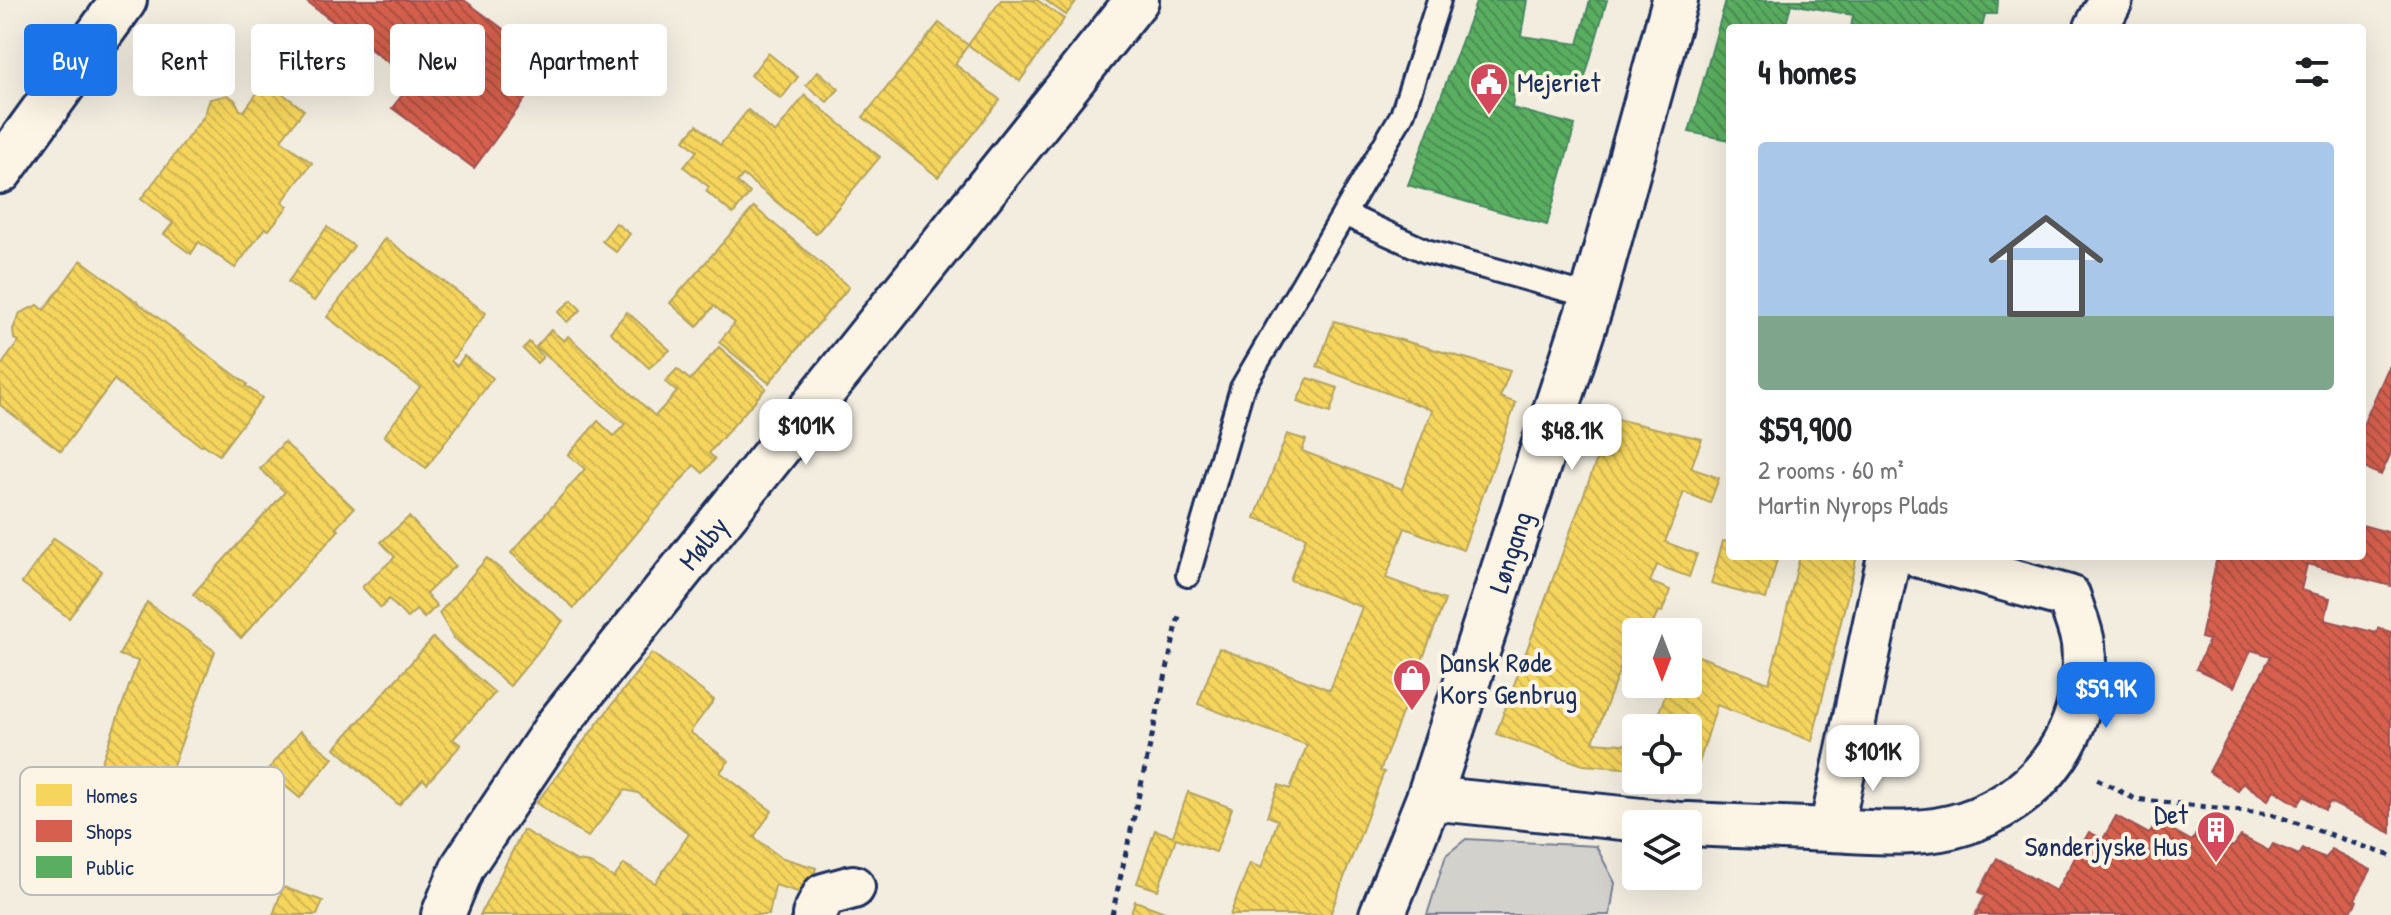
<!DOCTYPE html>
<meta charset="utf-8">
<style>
:root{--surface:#fff;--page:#f2f2f2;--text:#202124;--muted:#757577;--line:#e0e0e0;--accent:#1a73e8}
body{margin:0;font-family:"Patrick Hand",sans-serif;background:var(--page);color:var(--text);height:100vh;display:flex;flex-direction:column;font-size:30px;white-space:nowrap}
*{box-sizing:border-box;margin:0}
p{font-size:26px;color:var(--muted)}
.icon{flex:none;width:44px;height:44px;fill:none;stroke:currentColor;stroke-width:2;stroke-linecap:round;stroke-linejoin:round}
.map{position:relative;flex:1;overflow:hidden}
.sheet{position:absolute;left:1726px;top:24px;width:640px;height:536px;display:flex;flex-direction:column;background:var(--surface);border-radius:8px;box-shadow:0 8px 32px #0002}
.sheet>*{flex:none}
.hud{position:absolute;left:24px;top:24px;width:760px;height:72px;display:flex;gap:16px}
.needle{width:52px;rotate:180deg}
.tools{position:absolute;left:1622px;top:618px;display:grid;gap:16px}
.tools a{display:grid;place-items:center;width:80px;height:80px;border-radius:8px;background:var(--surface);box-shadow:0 8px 32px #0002;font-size:40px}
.price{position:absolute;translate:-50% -68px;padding:0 18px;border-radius:16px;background:#fff;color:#222;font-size:26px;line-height:52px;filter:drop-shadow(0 2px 4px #0008)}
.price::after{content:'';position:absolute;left:50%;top:48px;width:24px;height:18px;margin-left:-12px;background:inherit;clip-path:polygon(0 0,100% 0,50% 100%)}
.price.active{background:var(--accent);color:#fff}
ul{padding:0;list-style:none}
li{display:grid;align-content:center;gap:16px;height:424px;padding:0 32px}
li+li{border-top:2px solid var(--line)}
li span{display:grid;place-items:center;height:248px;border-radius:8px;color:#555}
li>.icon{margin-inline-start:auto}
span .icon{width:144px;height:144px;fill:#fffc;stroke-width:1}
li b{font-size:34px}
h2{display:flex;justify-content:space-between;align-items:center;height:96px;padding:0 32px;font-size:34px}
.chip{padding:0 28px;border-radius:8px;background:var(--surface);box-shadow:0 8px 32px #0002;font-size:28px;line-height:72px}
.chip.active{background:var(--accent);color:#fff}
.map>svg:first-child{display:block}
.green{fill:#d3d1cc;stroke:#778095;stroke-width:2}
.homes{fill:url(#homes-back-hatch);stroke:#b4a35d;stroke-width:2}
.shops{fill:url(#shops-back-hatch);stroke:#9e5152;stroke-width:2}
.public{fill:url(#public-back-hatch);stroke:#478860;stroke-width:2}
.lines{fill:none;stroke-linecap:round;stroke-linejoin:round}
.service-casing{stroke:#1b2f5e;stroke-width:28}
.minor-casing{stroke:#1b2f5e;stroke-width:48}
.tertiary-casing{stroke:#1b2f5e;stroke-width:50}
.path{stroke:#1b2f5e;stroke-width:5;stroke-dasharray:6 6;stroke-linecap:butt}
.service{stroke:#fcf5e5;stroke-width:22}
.minor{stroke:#fcf5e5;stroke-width:42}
.tertiary{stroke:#fcf5e5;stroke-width:44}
.labels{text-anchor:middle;stroke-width:8;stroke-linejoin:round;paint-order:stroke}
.poi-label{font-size:28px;fill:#1b2f5e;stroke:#fcf5e5;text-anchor:start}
.street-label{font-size:28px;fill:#1b2f5e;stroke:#fcf5e5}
.key{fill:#fcf5e5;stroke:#b8babc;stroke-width:2}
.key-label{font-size:22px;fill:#1b2f5e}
</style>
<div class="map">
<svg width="2391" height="915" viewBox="0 0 2391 915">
<defs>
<pattern id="homes-back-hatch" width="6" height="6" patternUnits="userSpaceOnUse" patternTransform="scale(2)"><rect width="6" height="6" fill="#f6d55c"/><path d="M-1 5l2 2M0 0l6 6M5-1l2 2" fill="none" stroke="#d2b752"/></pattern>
<pattern id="shops-back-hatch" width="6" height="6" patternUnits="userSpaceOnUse" patternTransform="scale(2)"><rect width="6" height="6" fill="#d6604d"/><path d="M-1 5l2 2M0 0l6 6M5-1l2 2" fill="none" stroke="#ad5043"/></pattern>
<pattern id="public-back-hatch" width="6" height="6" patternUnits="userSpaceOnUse" patternTransform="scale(2)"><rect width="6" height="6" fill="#5aae61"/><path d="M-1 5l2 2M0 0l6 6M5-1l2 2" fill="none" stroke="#4a8e53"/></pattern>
</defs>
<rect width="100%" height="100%" fill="#f3ede0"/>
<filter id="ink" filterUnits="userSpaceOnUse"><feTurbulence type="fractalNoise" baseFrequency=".0125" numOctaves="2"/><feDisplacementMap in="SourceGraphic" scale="16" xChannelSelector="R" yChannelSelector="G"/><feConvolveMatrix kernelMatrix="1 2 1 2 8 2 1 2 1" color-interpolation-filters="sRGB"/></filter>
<g filter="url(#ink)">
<polygon class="green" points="1466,839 1596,846 1615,883 1610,915 1427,915 1446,855"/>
<g class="homes">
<polygon points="1001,0 1037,0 1064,19 1020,81 968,45"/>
<polygon points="1045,0 1077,0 1066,15"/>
<polygon points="939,23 968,45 955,64 1000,100 938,177 863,117"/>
<polygon points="768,53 798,77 781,99 751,75"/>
<polygon points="818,71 839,89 827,102 806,85"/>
<polygon points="266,81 304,110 281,140 312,163 282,202 288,206 269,230 265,228 235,268 199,242 191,254 164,234 173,223 141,199 204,116 210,99 228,95 235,100 240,110 244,111"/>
<polygon points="805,95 880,157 816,234 743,175 737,182 750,193 733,214 706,191 709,187 684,167 697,151 684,140 697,125 720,145 748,110 775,133"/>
<polygon points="754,207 849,287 769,383 719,342 735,323 714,306 697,327 670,303"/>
<polygon points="616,223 630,234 616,252 602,241"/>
<polygon points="327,227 354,246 314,301 288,282"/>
<polygon points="385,238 486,313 451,361 457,366 464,356 493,378 426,468 384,436 420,387 327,317"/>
<polygon points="81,260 247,384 246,386 262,398 219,455 203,444 201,446 114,380 61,451 0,405 0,367 19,341 14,339 13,329 20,313 38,305 44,310"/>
<polygon points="572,300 581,310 567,322 558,312"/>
<polygon points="627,312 670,350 649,368 610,332"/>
<polygon points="1334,321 1510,371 1500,397 1516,403 1463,550 1405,528 1386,578 1445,600 1380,771 1384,772 1330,915 1230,915 1250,863 1261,868 1278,820 1267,816 1279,785 1290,789 1307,745 1198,704 1219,648 1330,690 1362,607 1290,580 1306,537 1255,518 1287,434 1306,440 1302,451 1402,489 1432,410 1317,367"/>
<polygon points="551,330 564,341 568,336 655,416 677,392 665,382 677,369 690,380 719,347 766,388 709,453 715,459 703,473 694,465 574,608 511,553 585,469 568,455 598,421 614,436 625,424 536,347"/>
<polygon points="529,342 543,357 537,363 523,349"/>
<polygon points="1308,378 1338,388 1330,413 1297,402"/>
<polygon points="1612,418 1702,439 1691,468 1719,478 1710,503 1684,492 1665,542 1697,554 1689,577 1657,565 1650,582 1670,590 1662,612 1658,611 1650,632 1636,632 1636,647 1629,644 1593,742 1636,745 1636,769 1583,765 1496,734"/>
<polygon points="284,442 354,508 336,528 339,530 241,638 193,594 285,492 260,469"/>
<polygon points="409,517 455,566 426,594 437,606 424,618 416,610 407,618 389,599 381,608 362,587 395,557 381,542"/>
<polygon points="54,538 102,571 69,618 22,583"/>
<polygon points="1723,541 1730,543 1730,556 1778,556 1766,599 1711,584"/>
<polygon points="1800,556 1857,556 1812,741 1717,705 1696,773 1688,773 1688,728 1653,728 1668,688 1657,684 1688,684 1688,652 1769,683"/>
<polygon points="487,558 563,621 510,686 454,638 439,613"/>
<polygon points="147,602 215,651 155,815 91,792 138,661 119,655"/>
<polygon points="433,638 495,693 453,739 461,745 427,783 423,779 399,805 335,748"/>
<polygon points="652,653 714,700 690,732 729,761 720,772 772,811 754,837 780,857 816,868 808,895 775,885 769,915 694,915 680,911 679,915 569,915 565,913 564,915 480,915 523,830 577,861 590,863 614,878 624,864 655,883 689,834 638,793 625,790 588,837 536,803"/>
<polygon points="300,731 333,758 300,798 267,771"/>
<polygon points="1188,792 1232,808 1216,852 1176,838 1158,890 1137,883 1155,830 1173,836"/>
<polygon points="283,887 323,901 317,915 273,915"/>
<polygon points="1135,901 1173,915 1130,915"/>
</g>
<g class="shops">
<polygon points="304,0 464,0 514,37 511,41 548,68 474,168 392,108 413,81"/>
<polygon points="2389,366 2391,367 2391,453 2381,475 2362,467 2362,427"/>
<polygon points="2362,525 2391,533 2391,586 2307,564 2301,590 2330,598 2325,620 2377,633 2378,628 2391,632 2391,833 2330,802 2325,810 2304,796 2298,805 2274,790 2268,800 2243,783 2238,791 2209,772 2271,656 2251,650 2234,687 2196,669 2209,640 2201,638 2217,556 2362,556"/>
<polygon points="2116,816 2149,834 2158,822 2192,841 2199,829 2233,847 2241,836 2269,851 2273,844 2299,855 2303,849 2326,858 2331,849 2371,870 2355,899 2357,901 2349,915 1975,915 1985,896 1979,892 1997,858 2056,891 2089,832 2103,839"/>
</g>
<g class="public">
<polygon points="1477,0 1527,0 1521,36 1578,44 1590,0 1607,0 1581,91 1515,82 1512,108 1575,125 1547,225 1408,185"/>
<polygon points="1726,0 1998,0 1997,14 1985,14 1982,28 1851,28 1853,15 1791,4 1785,28 1730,28 1730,140 1689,132"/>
</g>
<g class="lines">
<defs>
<g id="service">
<polyline points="1344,214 1426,251 1593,297"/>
<polyline points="1188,575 1242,388 1402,115 1439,0"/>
</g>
<g id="minor">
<polyline points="2096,28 2111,0"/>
<polyline points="1429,798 1680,824"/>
<polyline points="1688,824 1831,830 1889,556"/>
<path d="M1831,830C1876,832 1923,837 1965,823C2045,796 2091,728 2083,644C2081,628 2073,612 2069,597L1920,556"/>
<polyline points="443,915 463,866 558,724 1137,0"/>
<polyline points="814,915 824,895 853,887"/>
</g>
<g id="tertiary">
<polyline points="0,171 124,0"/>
<polyline points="1382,915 1429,798 1593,297 1675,0"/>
</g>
</defs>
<use href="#service" class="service-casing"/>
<use href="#minor" class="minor-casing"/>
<use href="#tertiary" class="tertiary-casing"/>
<g class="path">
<polyline points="2097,779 2135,799 2271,814 2391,856"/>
<polyline points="1112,915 1180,611"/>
</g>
<use href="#service" class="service"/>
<use href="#minor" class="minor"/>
<use href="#tertiary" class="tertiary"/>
</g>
</g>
<defs>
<symbol id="civic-pin" viewBox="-11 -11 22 30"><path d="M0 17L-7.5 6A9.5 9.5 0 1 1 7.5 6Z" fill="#d1495b" stroke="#fcf5e5"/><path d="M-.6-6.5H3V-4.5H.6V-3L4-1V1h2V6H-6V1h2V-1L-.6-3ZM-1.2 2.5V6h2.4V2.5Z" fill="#fff"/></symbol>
<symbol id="shop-pin" viewBox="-11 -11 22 30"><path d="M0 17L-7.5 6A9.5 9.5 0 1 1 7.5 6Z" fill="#d1495b" stroke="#fcf5e5"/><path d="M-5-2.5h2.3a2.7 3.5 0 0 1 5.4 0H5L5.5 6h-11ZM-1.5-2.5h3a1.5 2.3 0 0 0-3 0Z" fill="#fff"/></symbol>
<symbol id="building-pin" viewBox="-11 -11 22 30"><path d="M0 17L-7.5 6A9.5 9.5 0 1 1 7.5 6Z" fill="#d1495b" stroke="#fcf5e5"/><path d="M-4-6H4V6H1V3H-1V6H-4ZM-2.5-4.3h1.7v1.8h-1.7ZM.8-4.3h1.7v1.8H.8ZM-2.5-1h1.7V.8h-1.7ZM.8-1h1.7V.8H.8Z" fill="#fff"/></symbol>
</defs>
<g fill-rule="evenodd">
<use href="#civic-pin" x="1467" y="60" width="44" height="60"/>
<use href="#shop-pin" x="1390" y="656" width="44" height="60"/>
<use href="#building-pin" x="2194" y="808" width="44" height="60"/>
</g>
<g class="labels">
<g class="poi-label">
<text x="1517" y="92">Mejeriet</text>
<text x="1440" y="672">Dansk Røde<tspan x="1440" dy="32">Kors Genbrug</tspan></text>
<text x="2188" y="824" text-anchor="end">Det<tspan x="2188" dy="32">Sønderjyske Hus</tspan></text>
</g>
<g class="street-label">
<text transform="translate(703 543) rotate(-51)" y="10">Mølby</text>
<text transform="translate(1510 552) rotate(-72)" y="10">Løngang</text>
</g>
</g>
<rect x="20" y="767" width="264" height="128" rx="12" class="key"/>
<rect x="36" y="784" width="36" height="22" fill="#f6d55c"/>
<rect x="36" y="820" width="36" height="22" fill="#d6604d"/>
<rect x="36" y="856" width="36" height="22" fill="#5aae61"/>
<g class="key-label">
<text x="86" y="803">Homes</text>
<text x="86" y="839">Shops</text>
<text x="86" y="875">Public</text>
</g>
</svg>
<div class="tools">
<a><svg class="needle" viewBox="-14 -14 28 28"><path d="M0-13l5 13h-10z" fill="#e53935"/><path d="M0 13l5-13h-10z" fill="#757577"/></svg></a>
<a><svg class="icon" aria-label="locate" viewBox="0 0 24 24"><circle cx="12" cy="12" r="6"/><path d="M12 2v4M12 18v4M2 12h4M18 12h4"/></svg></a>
<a><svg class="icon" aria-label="layers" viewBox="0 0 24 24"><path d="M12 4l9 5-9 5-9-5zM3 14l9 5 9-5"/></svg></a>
</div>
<b class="price" style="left:806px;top:467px">$101K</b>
<b class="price" style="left:1572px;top:472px">$48.1K</b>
<b class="price active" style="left:2106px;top:730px">$59.9K</b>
<b class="price" style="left:1873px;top:793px">$101K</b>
<div class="hud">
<a class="chip active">Buy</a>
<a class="chip">Rent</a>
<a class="chip">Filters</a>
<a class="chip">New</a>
<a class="chip">Apartment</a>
</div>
<section class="sheet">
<h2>4 homes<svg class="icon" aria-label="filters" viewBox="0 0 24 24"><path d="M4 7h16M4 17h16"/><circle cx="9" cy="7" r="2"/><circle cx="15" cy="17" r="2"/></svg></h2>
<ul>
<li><span style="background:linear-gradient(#a9c7e8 70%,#7fa58c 0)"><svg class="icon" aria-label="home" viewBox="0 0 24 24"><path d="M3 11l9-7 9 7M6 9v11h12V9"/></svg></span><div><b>$59,900</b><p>2 rooms · 60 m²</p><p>Martin Nyrops Plads</p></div></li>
</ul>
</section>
</div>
